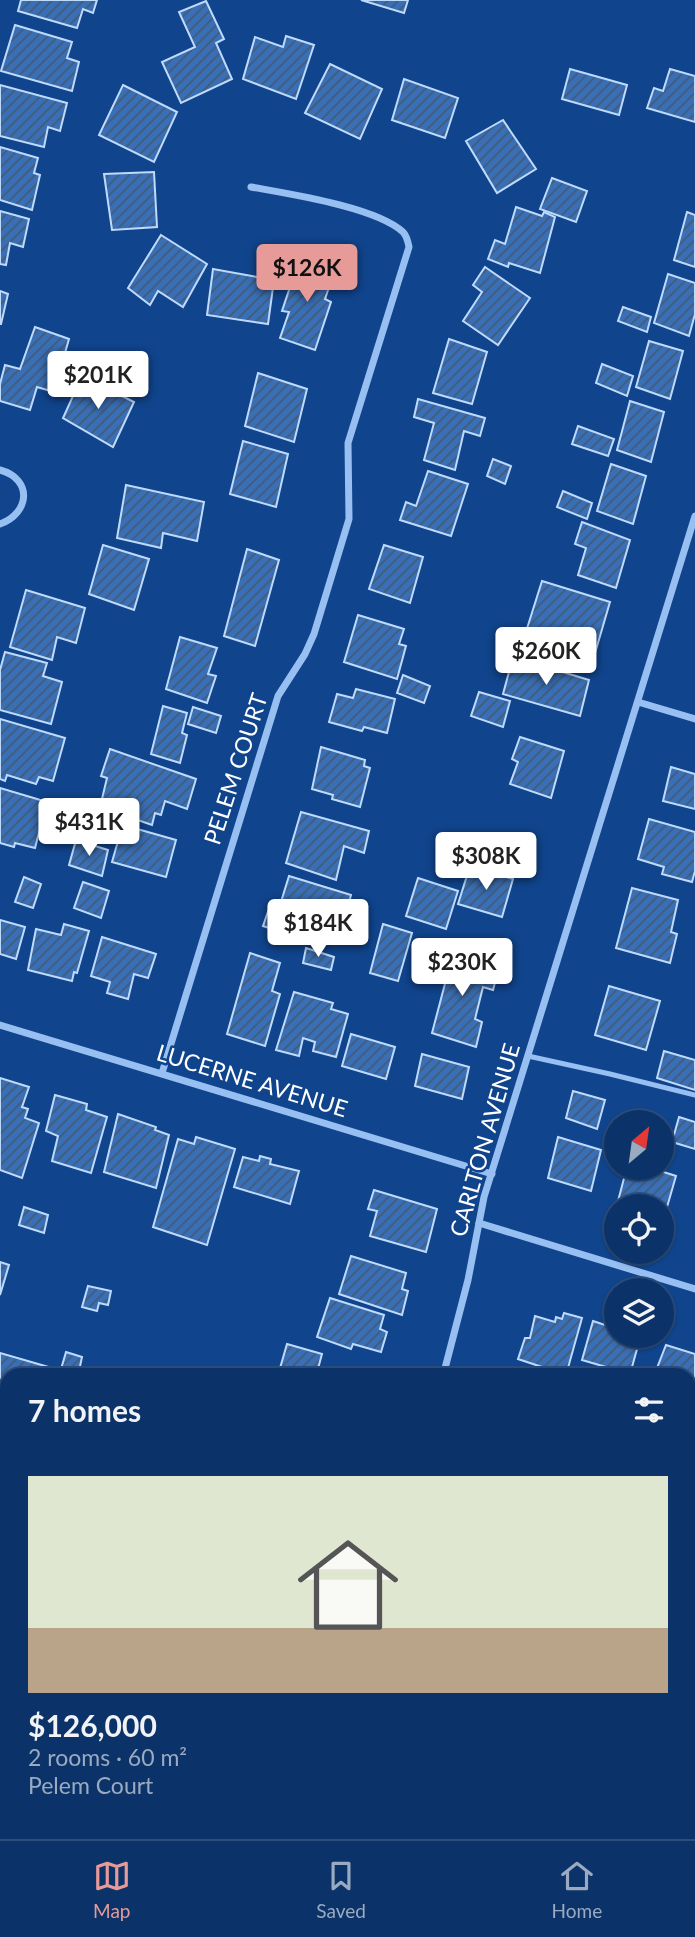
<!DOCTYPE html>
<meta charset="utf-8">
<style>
:root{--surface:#0c3369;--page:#153b6f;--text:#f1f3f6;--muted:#9aaac0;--line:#2c4e7d;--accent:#e69b98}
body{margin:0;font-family:Lato,sans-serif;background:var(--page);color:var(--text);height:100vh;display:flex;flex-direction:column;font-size:26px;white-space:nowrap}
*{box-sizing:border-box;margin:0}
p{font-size:23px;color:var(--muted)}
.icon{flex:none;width:38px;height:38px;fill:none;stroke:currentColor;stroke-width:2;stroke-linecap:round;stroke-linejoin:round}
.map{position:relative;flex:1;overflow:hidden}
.side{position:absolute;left:0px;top:1368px;width:696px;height:471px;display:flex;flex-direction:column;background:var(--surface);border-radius:21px 21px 0 0;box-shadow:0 2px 5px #0004,0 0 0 2px var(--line)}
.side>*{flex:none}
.needle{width:46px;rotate:29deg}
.buttons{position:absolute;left:604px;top:1110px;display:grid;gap:14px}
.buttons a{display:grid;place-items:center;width:70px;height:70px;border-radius:50%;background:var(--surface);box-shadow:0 2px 5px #0004,0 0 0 2px var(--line);font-size:35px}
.price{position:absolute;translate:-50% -60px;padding:0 16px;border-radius:7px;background:#fff;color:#222;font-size:23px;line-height:46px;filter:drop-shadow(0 2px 4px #0008)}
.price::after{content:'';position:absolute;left:50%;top:42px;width:21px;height:16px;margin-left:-10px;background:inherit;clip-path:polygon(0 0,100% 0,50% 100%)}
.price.on{background:var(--accent);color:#111}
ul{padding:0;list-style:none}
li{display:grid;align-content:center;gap:14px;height:371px;padding:0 28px}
li span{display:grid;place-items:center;height:217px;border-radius:0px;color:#555}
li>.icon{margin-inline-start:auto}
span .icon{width:126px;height:126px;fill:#fffc;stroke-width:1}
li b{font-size:30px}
h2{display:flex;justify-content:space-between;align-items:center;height:84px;padding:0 28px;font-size:30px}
.dock{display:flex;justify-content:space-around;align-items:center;height:98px;border-top:2px solid var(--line);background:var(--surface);font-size:19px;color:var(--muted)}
.dock a{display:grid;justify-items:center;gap:4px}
.dock .on{color:var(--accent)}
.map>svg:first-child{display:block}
.building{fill:url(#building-hatch);stroke:#bedafd;stroke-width:2}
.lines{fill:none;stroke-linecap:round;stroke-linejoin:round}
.lane{stroke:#97bff2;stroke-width:5}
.street{stroke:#97bff2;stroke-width:7}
.labels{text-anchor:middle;stroke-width:5;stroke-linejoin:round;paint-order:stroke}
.street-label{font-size:23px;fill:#fff;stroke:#10448c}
</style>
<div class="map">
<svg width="695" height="1839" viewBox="0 0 695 1839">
<defs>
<pattern id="building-hatch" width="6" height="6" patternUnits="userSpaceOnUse" patternTransform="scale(1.75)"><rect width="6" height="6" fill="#386fb6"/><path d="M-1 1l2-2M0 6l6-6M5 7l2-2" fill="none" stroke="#445a76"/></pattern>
</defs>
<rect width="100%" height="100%" fill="#10448c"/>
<g class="building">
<polygon points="21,0 97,0 93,13 83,9 77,28 18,11"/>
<polygon points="361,0 408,0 404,13"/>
<polygon points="206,1 224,39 216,43 232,79 181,103 162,62 195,47 179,12"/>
<polygon points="15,25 72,42 67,58 79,62 72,91 1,71"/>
<polygon points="286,36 314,45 296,99 243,79 255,37 283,47"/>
<polygon points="330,64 382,89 360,139 305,113"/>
<polygon points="570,69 627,85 619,115 562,99"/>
<polygon points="670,69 695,76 695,122 647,108 654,88 663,91"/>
<polygon points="404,79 458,98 445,138 392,120"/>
<polygon points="0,85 67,103 60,131 48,127 44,147 0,136"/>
<polygon points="123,85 177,112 154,162 99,135"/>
<polygon points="503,120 536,169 497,193 466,141"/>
<polygon points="0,147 38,158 34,173 40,175 32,210 0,200"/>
<polygon points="154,172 157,227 112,230 104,174"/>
<polygon points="552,178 587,191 576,222 540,209"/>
<polygon points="516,207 542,216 544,212 555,217 540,273 509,263 508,267 488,259 495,240 505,244"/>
<polygon points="0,211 29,219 23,247 10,243 6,265 0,264"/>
<polygon points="687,212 695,215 695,267 674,260"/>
<polygon points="161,235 207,264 183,307 158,291 150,305 128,288"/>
<polygon points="300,257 335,270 325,299 331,302 315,350 280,338 289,312 282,311"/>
<polygon points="485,267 530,298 498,345 463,321 482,292 473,285"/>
<polygon points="213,269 274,280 268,324 207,315"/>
<polygon points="668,274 695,283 695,314 689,336 654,323"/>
<polygon points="0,291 8,294 1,324 0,324"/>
<polygon points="623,307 651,317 647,332 618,321"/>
<polygon points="35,327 69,339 54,392 37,387 30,410 0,401 0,384 5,365 20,369"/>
<polygon points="449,339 487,352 472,404 433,393"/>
<polygon points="649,341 683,351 670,399 636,387"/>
<polygon points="602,364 633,376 627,396 596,383"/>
<polygon points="258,373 307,389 294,442 245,426"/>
<polygon points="82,376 134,402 113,447 63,418"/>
<polygon points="418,399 485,418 480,436 464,431 455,470 424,460 434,423 414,417"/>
<polygon points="630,401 664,412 651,462 617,450"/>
<polygon points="578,426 614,439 608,456 572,444"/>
<polygon points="243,441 288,454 276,507 230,494"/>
<polygon points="493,459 511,466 505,484 487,476"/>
<polygon points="611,464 646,476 633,524 597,511"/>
<polygon points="428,471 468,484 451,536 400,520 406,502 416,506"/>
<polygon points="126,485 204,502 197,541 163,533 161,548 117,538"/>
<polygon points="563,491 592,503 587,519 557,507"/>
<polygon points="582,522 630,540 616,588 578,575 586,548 575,544"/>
<polygon points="103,545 149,559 134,610 89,594"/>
<polygon points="384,545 423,557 410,603 369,589"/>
<polygon points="247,549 279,560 255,646 224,636"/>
<polygon points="542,581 610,602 593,660 524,638"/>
<polygon points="26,590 85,608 76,643 57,637 52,660 10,647"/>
<polygon points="358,615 404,629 399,644 406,646 397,679 344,662"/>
<polygon points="180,637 217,648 208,674 216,676 207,703 166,689"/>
<polygon points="5,652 47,663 43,676 62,682 51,724 0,710 0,670"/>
<polygon points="513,657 589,680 580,716 503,694"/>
<polygon points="403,675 430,686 424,703 397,693"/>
<polygon points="356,689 395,699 387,733 364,727 362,731 329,722 337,694 353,698"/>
<polygon points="479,692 510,701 503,727 471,716"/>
<polygon points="163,706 187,713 182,733 187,735 180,763 151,754"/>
<polygon points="193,707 221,716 216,733 188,724"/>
<polygon points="0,719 65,738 53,781 39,777 36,784 7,775 5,781 0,779"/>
<polygon points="520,737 564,751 551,798 510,784 518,762 512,759"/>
<polygon points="321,747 365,760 364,766 370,768 360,807 332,799 333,795 312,789"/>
<polygon points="110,749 196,779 187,809 165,801 161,815 155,813 152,825 100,807 107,778 101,776"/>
<polygon points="671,767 695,774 695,809 663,801"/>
<polygon points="0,788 47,802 35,848 15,843 14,847 0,843"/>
<polygon points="301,812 369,831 364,853 344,846 336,880 286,863"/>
<polygon points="649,819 695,832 695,871 692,882 662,874 664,867 638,859"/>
<polygon points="116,823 176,840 166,877 112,862 118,841 111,839"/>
<polygon points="76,840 108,850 102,876 69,865"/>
<polygon points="470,866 513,879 502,917 458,904"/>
<polygon points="289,876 351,895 341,934 315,926 310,941 263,926 271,903 280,905"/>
<polygon points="24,877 41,884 33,908 15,902"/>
<polygon points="418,878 458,891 446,929 406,916"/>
<polygon points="83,882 109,891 101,918 74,908"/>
<polygon points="632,888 678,900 671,932 677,934 670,963 616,948"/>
<polygon points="0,920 25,927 16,959 0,954"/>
<polygon points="64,924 89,931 77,973 74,972 72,981 28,970 36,929 61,935"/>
<polygon points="383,924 412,933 398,981 370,973"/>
<polygon points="102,937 156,954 148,978 134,974 128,999 107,993 110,982 91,976"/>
<polygon points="306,948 334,957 331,970 303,963"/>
<polygon points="444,951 499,968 493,990 483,987 475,1019 482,1022 476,1047 432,1033 447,976 438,974"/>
<polygon points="250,953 280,963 272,991 280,994 265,1046 227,1034"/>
<polygon points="609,986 660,1001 646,1050 595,1035"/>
<polygon points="294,992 333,1003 331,1009 348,1014 336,1057 313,1051 315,1042 303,1038 299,1056 276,1050"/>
<polygon points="351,1034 395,1047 386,1079 342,1066"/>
<polygon points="664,1051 695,1060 695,1090 657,1078"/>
<polygon points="422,1054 469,1067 462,1099 415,1086"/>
<polygon points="0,1078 29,1087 22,1107 28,1109 25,1118 39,1123 22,1178 0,1170"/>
<polygon points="573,1091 605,1100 597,1129 566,1118"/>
<polygon points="55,1095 87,1104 86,1110 107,1117 91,1173 52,1161 58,1136 46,1131"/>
<polygon points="118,1114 156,1127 155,1130 169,1135 156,1188 104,1172"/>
<polygon points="679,1117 695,1122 695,1149 672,1142"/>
<polygon points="196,1137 235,1149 207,1245 153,1227 178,1139 194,1144"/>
<polygon points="558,1137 601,1150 591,1191 548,1178"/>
<polygon points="260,1156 271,1159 270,1164 299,1171 290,1204 234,1187 243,1157 259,1161"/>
<polygon points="627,1167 648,1167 676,1176 665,1214 662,1213 662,1206 636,1206 618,1201"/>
<polygon points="374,1190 437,1209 426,1252 370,1236 377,1211 368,1209"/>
<polygon points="24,1207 48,1215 44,1233 19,1225"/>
<polygon points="351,1256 406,1273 402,1289 408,1291 402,1315 339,1294"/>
<polygon points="0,1262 9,1265 0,1295"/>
<polygon points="88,1286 111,1291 108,1305 99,1303 97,1311 82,1307"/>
<polygon points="330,1298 384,1315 380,1329 387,1332 381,1352 353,1344 351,1349 317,1337"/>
<polygon points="564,1313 582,1318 566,1375 518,1359 525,1338 530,1338 535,1316 555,1322 556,1317 562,1319"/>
<polygon points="593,1321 611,1327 612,1322 616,1323 616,1335 641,1335 630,1374 582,1360"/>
<polygon points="287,1344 322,1354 316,1376 278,1375"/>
<polygon points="666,1345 695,1354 695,1403 690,1402 690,1376 655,1373"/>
<polygon points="66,1352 82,1357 78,1376 59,1376"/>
<polygon points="0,1353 52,1368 50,1376 7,1376 7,1401 0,1399"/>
<polygon points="690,1406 695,1407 695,1438 690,1437"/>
<polygon points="690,1474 695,1476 692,1492 695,1493 695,1530 690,1529"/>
<polygon points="4,1542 7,1543 7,1577 0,1575 0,1556"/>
<polygon points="690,1548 695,1550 695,1582 690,1581"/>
<polygon points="0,1703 7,1705 6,1737 0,1735"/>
<polygon points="125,1832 231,1832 229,1839 148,1839"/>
<polygon points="384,1832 392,1832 416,1839 382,1839"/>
<polygon points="473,1832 500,1832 498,1839 471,1839"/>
<polygon points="581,1832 633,1832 630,1839 586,1839 580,1836"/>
</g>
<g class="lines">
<polyline class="lane" points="528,1056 610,1074 695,1095"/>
<g class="street">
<path d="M0,470C33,479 30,513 0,524"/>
<polyline points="638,702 695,719"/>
<polyline points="0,1025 492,1174"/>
<path d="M162,1073L278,696L305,654L314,634L349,519L348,443L409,247C408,242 407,236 403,232C376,207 289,194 251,187"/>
<polyline points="479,1223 695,1289"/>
<polyline points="443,1376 468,1280 484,1197 695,516"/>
<polyline points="0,1461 7,1464"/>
<polyline points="304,1839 306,1832"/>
</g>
</g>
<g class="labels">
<g class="street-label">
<text transform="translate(236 769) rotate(-72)" y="8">PELEM COURT</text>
<text transform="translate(252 1081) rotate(17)" y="8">LUCERNE AVENUE</text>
<text transform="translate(485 1140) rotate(-74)" y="8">CARLTON AVENUE</text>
</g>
</g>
</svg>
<div class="buttons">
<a><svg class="needle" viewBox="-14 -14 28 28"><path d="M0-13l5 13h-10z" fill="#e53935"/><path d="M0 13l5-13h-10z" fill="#9aaac0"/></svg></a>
<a><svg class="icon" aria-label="locate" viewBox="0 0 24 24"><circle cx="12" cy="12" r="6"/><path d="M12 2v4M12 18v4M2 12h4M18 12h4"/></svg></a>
<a><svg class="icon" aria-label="layers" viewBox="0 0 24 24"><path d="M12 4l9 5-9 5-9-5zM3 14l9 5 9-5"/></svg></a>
</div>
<b class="price on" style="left:307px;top:304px">$126K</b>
<b class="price" style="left:98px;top:411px">$201K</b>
<b class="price" style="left:546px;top:687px">$260K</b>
<b class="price" style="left:89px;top:858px">$431K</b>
<b class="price" style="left:486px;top:892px">$308K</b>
<b class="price" style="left:318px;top:959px">$184K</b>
<b class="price" style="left:462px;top:998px">$230K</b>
<section class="side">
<h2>7 homes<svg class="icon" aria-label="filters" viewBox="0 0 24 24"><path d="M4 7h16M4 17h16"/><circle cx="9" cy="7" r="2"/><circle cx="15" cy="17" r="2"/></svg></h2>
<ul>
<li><span style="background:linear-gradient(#dfe7d0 70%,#b9a48a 0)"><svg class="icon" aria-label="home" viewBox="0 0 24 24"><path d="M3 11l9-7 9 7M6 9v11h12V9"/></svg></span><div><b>$126,000</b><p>2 rooms · 60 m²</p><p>Pelem Court</p></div></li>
</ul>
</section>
</div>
<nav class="dock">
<a class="on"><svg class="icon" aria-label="map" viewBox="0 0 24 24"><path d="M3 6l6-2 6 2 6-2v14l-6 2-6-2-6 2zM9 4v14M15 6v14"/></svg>Map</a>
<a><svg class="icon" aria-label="saved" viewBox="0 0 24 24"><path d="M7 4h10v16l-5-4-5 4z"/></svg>Saved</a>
<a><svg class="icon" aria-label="home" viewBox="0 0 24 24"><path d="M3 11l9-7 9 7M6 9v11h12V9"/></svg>Home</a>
</nav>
